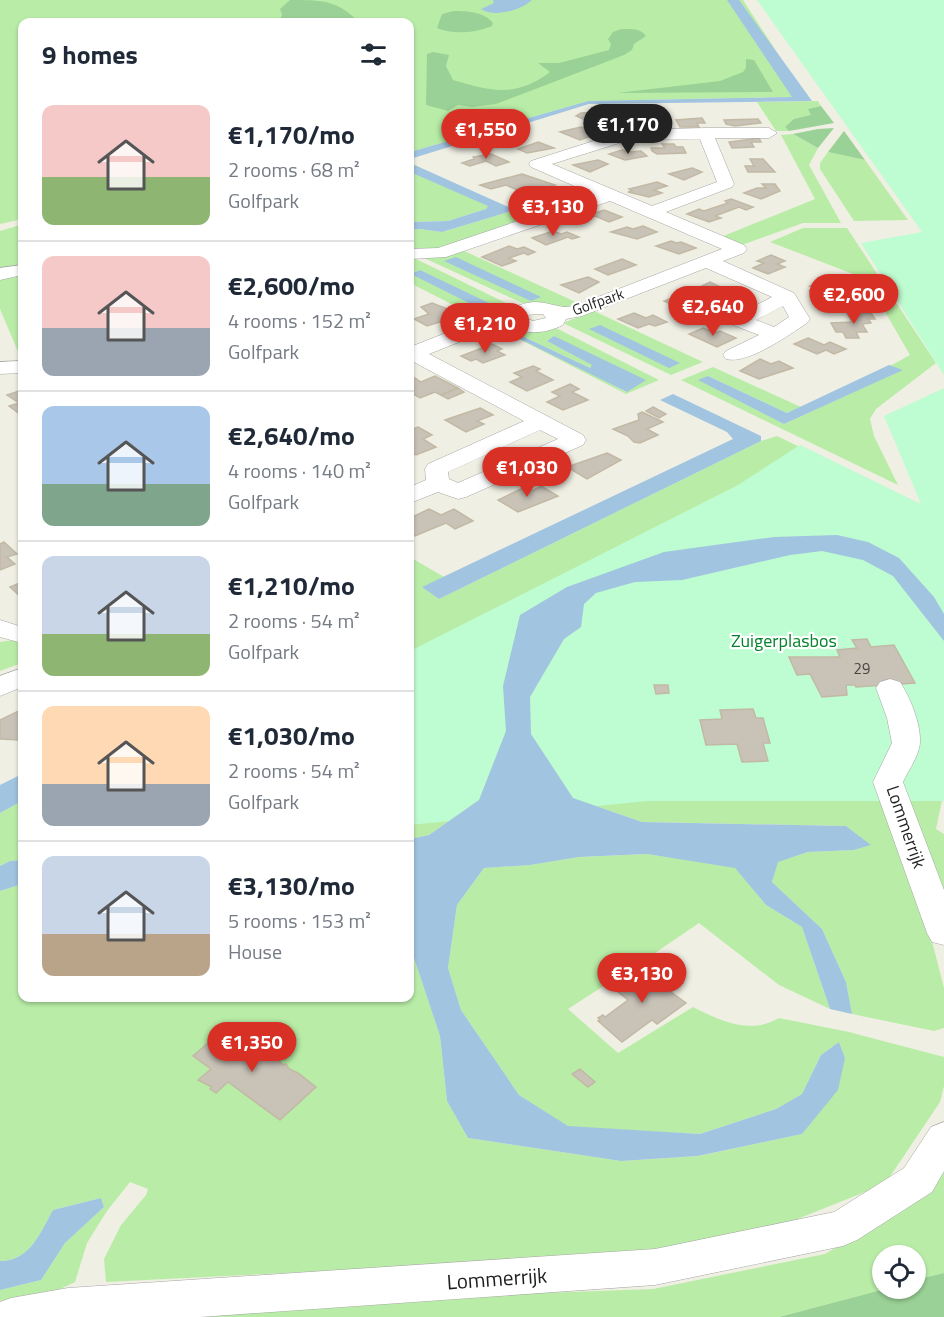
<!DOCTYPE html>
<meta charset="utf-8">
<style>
:root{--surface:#fff;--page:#f2f2f3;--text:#1f2937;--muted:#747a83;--line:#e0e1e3;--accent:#d93025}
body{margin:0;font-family:"Titillium Web",sans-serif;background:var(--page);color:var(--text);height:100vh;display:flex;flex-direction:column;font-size:22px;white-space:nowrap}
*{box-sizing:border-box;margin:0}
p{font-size:20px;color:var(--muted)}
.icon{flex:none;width:33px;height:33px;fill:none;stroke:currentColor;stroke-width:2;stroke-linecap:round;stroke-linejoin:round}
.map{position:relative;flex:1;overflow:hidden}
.drawer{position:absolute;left:18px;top:18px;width:396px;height:984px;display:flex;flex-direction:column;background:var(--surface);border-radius:12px;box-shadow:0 2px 4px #0004}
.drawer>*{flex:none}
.tools{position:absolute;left:872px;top:1245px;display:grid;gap:12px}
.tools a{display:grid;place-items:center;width:54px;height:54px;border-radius:50%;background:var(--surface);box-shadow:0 2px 4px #0004;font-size:30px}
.price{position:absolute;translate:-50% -51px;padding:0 14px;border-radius:21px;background:var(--accent);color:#fff;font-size:20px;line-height:39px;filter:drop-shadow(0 2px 3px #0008)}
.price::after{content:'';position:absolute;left:50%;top:36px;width:18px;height:14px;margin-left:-9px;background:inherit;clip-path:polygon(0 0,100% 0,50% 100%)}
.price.selected{background:#222;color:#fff}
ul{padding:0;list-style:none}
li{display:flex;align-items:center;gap:18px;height:150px;padding:0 24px}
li+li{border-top:2px solid var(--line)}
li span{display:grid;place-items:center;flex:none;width:168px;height:120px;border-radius:12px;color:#555}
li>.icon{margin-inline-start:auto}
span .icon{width:72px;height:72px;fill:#fffc;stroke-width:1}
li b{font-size:26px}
h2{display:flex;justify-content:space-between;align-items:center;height:72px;padding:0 24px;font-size:26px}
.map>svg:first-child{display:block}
.grass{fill:#b9eda7;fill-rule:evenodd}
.forest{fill:#9ad196}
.park{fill:#befcd1}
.water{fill:#a1c4e0}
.building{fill:#c8c2b7;stroke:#c2b9a5;stroke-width:1.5}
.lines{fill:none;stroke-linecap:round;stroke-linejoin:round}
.minor-casing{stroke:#a5a5a5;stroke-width:1}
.minor{fill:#fff;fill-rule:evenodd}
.labels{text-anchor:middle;stroke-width:4.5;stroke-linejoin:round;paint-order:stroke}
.far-street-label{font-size:15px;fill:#1e1e1e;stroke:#fff}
.number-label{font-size:15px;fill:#484744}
.park-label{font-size:18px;fill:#05832c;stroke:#fff}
.street-label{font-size:18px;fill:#1e1e1e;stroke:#fff}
.near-street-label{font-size:21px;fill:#1e1e1e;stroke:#fff}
</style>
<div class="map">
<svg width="944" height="1317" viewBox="0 0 944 1317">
<rect width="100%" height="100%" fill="#f0efe4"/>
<g class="grass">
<polygon points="0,0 743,0 802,91 789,92 793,97 588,101 410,152 410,22 22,22 22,219 0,224"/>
<polygon points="818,101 821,106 809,109 812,115 785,127 789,131 776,131 757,102"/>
<polygon points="793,134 818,148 809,165 841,223 803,223 742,245 721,237 815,199 781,135"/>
<polygon points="828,152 865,160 908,220 854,221 820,169 820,163"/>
<polygon points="410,163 497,203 488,206 486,209 448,221 410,222"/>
<polygon points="515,210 533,218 438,250 410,251 410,230 420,229 442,232"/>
<polygon points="20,225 22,230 22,265 0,271 0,231"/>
<polygon points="803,228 847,228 936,363 876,409 870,419 874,436 898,485 681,380 713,367 801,407 787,413 708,376 784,424 902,370 890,366 910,355 866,279 770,242"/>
<polygon points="462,250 578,303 563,308 538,303 522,303 424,258"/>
<polygon points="412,257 512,306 511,308 481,319 410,283 410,258"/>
<polygon points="22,273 22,361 0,309 0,276"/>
<polygon points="594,311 703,362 671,375 563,323"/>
<path d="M505,322L556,328L659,380L626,394L494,326ZM522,336L590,368L593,365L547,341L554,336L636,385L626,392Z"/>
<polygon points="777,436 814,454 479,800 429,835 410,839 410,557 444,577 423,587 439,599 761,441"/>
<polygon points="13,640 22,643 22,663 0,671 0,642"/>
<polygon points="944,791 936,829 944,834 944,911 879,794 933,945 944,988 944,1028 934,1031 852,1014 846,982 822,929 772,882 777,862 808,852 854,850 870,845 846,826 642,822 573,798"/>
<polygon points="22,801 22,860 10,861 0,866 0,813"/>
<path d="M647,854L735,867L766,905L802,927L830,1009L779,985L699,923L617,979L611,972L600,980L605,985L568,1009L618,1053L693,1007C721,1021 750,1035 779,1018L849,1032L944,1057V1086L940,1102L885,1184L770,1230L567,1264L345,1270L106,1282L104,1259L121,1225L146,1195L148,1189L130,1182L107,1211L87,1243L75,1282L56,1291L0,1301V1290L41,1280L65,1243L104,1207L101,1198L53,1210C40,1233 30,1261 0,1261V891L22,884V998H410V946L440,1036L447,1101L468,1138L621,1161L699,1156L802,1134L845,1058L839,1042L821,1055L802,1094L776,1109L700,1134L568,1127L519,1095L461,1010L448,968L457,905L484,868L530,865L579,857Z"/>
<polygon points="944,1172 944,1273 915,1280 915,1256 882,1256 882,1288 885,1289 779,1317 69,1317 376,1299 653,1289 825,1254 932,1191"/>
</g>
<g class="forest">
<path d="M290,0C322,0 337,0 359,22H279L282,15L280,9Z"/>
<path d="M454,11C468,11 484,12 493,23L492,26C475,33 453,35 437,28L442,14Z"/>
<path d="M621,29C630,29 641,28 646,36L634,44L632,50L624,55L496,104L472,107L458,105L448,111L426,105L427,54L433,52L449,55L446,66L453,80C490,91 516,98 550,72L538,63H559L609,50L611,44L608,39L613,32Z"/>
<polygon points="746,59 754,60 773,92 617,93 720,81 743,72 746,68"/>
<polygon points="821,106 834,123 789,131 785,127 794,119 811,115 808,109"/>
<polygon points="834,128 818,148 793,134 818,129"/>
<polygon points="844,131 865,160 828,152"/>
<polygon points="944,1273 944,1317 779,1317 885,1289 915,1288 915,1280"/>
</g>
<g class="park">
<polygon points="757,0 944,0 944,375 861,243 922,232"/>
<polygon points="944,388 944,801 647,801 410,825 410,651 738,485 800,445 921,504 884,416"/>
</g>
<g class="water">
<path d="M493,0H532C522,10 494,18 481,9L494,3Z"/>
<polygon points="727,0 739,0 812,101 589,104 410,159 410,152 588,101 792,97"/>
<polygon points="410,163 515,210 442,232 420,229 410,230 410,222 448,221 486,209 488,206 410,172"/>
<polygon points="456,257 541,297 531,301 444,261"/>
<polygon points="420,270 493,305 483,310 411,274"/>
<polygon points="600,325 680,363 669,368 589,329"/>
<polygon points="522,336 590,368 592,365 547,341 554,336 646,380 627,392 518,338"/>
<polygon points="889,365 903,370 784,424 698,380 708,376 787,413"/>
<polygon points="673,394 761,436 761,441 439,599 422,587 733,439 727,432 660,400"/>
<polygon points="837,535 868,542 899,558 934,597 944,614 944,641 893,576 863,560 822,551 790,555 682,580 635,582 596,593 584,604 581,627 564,639 530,697 531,734 573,798 642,822 846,826 871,845 854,850 808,852 778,862 772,882 822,929 846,982 852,1014 830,1009 802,927 766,905 735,868 647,854 579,857 530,865 484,868 457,905 448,968 461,1010 519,1095 568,1126 700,1134 776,1109 802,1094 821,1055 839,1042 845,1058 838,1090 802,1134 698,1156 621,1161 468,1138 447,1101 440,1036 410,946 410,839 429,835 479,800 506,731 503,686 520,615 567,587 664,552 774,537"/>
<polygon points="22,774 22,801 0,813 0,785"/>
<polygon points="22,860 22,884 0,891 0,866 10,861"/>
<path d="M101,1198L104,1207L65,1243L41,1280L0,1290V1261C30,1261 40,1233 53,1210Z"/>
</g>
<g class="building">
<polygon points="598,112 627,118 652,117 654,122 629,122 628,123 630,127 623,128 602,122 609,120 608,116 583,119 576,116 581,113"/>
<polygon points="702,118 705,123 697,123 699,127 680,127 676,120"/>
<polygon points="758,119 761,123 735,126 726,124 724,120"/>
<polygon points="581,127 590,130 584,132 593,135 580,140 560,132"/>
<polygon points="759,138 761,142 751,142 754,147 732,148 729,142"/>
<polygon points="538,142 554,148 527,153 518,149"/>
<polygon points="662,144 674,144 676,147 683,147 686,153 657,154 652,151 651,148 665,148"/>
<polygon points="622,150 629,152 641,151 647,156 625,160 609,154"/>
<polygon points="491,154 509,162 496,166 486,161 470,166 462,163 474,159 473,157"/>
<polygon points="750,159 763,159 775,172 748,172 745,166 754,166"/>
<polygon points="598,160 608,164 590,172 573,165"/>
<polygon points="692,168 702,172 684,180 669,174"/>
<polygon points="522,174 555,185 549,187 561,192 565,190 574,194 560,198 543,189 537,191 526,187 517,190 506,185 491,189 480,185"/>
<polygon points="657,182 667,186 654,190 662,193 649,197 628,192 632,191 629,189"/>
<polygon points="762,184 775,184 780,191 761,199 744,193 757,188 766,188"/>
<polygon points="731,199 753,207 746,210 739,207 715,216 721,218 709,222 687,214 699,209 704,211 728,203 725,201"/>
<polygon points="604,210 622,217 609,222 595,216 588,219 578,215 589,211 595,213"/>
<polygon points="643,226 657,232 637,239 611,232 627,227 633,229"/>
<polygon points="553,231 561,234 567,232 579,237 572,239 568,237 546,245 532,238"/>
<polygon points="671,241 677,243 681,242 696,248 679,254 656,246"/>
<polygon points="509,246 517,249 524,247 535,252 528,255 524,253 509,258 516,261 502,266 482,257"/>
<polygon points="771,255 785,261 777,264 785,267 768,274 753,268 764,263 757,261"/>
<polygon points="622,259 636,265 608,275 595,269"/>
<polygon points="588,277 599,282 579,293 561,285"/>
<polygon points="824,280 831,282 824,285 841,292 844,302 833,304 822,301 818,294 810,291 817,288 810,286"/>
<polygon points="710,282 729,291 722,294 729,297 719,301 705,295 710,293 698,288"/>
<polygon points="677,296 690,302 697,299 712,306 705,309 694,304 682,309 664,301"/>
<polygon points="432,303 455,312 460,316 427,326 414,319 429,314 421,307"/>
<polygon points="634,313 646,318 653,315 667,322 655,326 649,324 638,328 618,319"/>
<polygon points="847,313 871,313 875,319 868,319 871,323 862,324 867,332 856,332 859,338 846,338 843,332 836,332 831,323 852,322"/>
<polygon points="703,328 715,333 720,331 736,338 717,347 689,334"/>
<polygon points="808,338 824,345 830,342 846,349 834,354 826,350 817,354 794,344"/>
<polygon points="492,344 502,349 497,351 505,355 483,363 476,359 471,361 461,356"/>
<polygon points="760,359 771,364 779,361 793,368 759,379 740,371"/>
<polygon points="533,366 540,369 536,371 553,380 527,391 510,382 522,377 514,373"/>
<polygon points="412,376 421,382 435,376 458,388 441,395 435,392 420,398 410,392 410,377"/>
<polygon points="570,384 579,389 572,392 588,400 563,410 547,402 560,396 552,392"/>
<polygon points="458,388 464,392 448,399 441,395"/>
<polygon points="22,390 22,415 21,415 9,406 19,403 7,395"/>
<polygon points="653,407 666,414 659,418 646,411"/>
<polygon points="480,408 493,415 477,421 484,424 466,432 445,420"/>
<polygon points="642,412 663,422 647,429 658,435 640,443 634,442 628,436 613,429 639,420 638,414"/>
<polygon points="418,427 432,435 423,439 436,447 416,455 410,451 410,430"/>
<polygon points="607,453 621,460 587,479 567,467"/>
<polygon points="541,486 558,496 518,512 498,500 525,487 532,491"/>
<polygon points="429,509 441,515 454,509 473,521 455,529 446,523 415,536 410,532 410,518"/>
<polygon points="4,542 17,554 7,557 15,564 0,570 0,544"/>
<polygon points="22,582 22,598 10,587"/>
<polygon points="867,639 871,647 894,645 915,683 856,687 855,685 846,685 847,695 822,697 810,674 797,675 789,657 840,657 837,650 857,648 852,640"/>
<polygon points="654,685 668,685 669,693 656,694"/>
<polygon points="22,707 22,732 19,740 0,739 0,720 21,710 20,708"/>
<polygon points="753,709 756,718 763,718 770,743 763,743 768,761 742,762 737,744 706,745 700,720 722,719 720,710"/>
<polygon points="642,968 660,982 671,974 683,983 671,992 686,1003 657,1024 652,1020 622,1042 598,1021 600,1020 598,1018 603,1015 605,1017 628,1000 613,988"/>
<polygon points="228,1026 263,1048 270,1055 272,1054 283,1065 286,1064 289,1069 298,1073 316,1087 280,1120 228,1082 216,1093 210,1089 212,1087 198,1080 211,1069 193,1056"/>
<polygon points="580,1069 595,1082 588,1087 572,1074"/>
</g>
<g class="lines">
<defs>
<g id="minor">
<path d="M705,128H769L777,133L769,138H715L734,184L732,187L666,212L744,245L747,249L744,253L723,261L794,293L810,319L807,323C789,335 747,365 726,359L723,355L726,351L759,335L733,325L730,321L733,317L772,297L706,268L582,316L566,319L563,325C545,334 523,336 507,323L429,354L583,435L586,440L583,445L466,497L458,499L438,492L410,503V487L426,480L425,469L428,464L524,421L410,360V347L497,313C510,310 520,303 534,302C548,302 558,308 572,307L722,249L610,201L446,257L410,259V249L438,248L595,195L531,167L529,164L531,161L628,130ZM700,139L717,182L652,206L552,164L629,140ZM783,306L789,317L774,327L756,320ZM533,314H543L546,318L533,321L523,317ZM540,430L558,439L458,483L449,479L448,472Z"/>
<polygon points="22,265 22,275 0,280 0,268"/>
<polygon points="22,361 22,373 0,374 0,362"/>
<polygon points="0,620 22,627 22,643 0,637"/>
<polygon points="22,668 22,687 0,696 0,676"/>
<path d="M890,679L900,682C910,697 921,724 920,742C920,754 908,771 903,782L944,890V945L932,942L927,933L873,782L892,743L887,718L876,688L880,682Z"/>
<polygon points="944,1122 944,1171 932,1192 857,1240 843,1246 655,1285 200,1317 0,1317 0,1302 11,1298 68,1288 655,1249 834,1212 904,1168 931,1127"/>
</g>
</defs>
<use href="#minor" class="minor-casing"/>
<use href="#minor" class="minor"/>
</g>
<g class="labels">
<g class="far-street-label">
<text transform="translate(598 302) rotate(-19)" y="5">Golfpark</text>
</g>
<g class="number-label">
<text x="862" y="674">29</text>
</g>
<g class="park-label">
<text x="784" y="647">Zuigerplasbos</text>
</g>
<g class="street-label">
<text transform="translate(906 827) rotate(71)" y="6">Lommerrijk</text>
</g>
<g class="near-street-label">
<text transform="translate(497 1279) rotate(-4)" y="7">Lommerrijk</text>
</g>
</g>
</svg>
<div class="tools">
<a><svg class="icon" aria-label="locate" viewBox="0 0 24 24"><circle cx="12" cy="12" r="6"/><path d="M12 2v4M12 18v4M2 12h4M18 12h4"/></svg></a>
</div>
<b class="price selected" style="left:628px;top:155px">€1,170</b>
<b class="price" style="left:486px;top:160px">€1,550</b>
<b class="price" style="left:553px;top:237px">€3,130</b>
<b class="price" style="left:854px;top:325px">€2,600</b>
<b class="price" style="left:713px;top:337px">€2,640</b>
<b class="price" style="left:485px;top:354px">€1,210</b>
<b class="price" style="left:527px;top:498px">€1,030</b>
<b class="price" style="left:642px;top:1004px">€3,130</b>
<b class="price" style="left:252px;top:1073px">€1,350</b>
<section class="drawer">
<h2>9 homes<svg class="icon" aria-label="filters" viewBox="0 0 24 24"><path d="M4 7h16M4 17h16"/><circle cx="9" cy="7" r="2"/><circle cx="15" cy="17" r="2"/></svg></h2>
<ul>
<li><span style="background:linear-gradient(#f6c9c9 60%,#8fb573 0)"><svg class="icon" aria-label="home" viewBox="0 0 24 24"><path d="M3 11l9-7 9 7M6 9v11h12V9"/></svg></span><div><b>€1,170/mo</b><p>2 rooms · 68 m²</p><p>Golfpark</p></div></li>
<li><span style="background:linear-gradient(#f6c9c9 60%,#9aa5b1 0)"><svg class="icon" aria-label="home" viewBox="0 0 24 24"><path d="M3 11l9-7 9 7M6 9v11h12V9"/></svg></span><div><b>€2,600/mo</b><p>4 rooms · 152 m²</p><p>Golfpark</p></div></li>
<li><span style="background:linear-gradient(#a9c7e8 65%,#7fa58c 0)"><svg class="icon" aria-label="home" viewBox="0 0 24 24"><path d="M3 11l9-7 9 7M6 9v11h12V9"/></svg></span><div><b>€2,640/mo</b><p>4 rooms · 140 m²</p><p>Golfpark</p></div></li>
<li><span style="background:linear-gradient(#c9d6e8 65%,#8fb573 0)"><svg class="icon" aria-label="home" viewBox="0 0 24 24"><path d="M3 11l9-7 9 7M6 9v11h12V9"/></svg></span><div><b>€1,210/mo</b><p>2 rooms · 54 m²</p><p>Golfpark</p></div></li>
<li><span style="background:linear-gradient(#ffd9b3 65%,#9aa5b1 0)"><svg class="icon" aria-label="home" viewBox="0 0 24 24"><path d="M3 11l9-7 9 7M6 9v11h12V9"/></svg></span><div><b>€1,030/mo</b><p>2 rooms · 54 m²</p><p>Golfpark</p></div></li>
<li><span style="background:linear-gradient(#c9d6e8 65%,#b9a48a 0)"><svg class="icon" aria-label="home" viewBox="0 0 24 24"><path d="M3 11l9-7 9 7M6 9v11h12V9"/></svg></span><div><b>€3,130/mo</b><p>5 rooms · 153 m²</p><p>House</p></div></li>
</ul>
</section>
</div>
